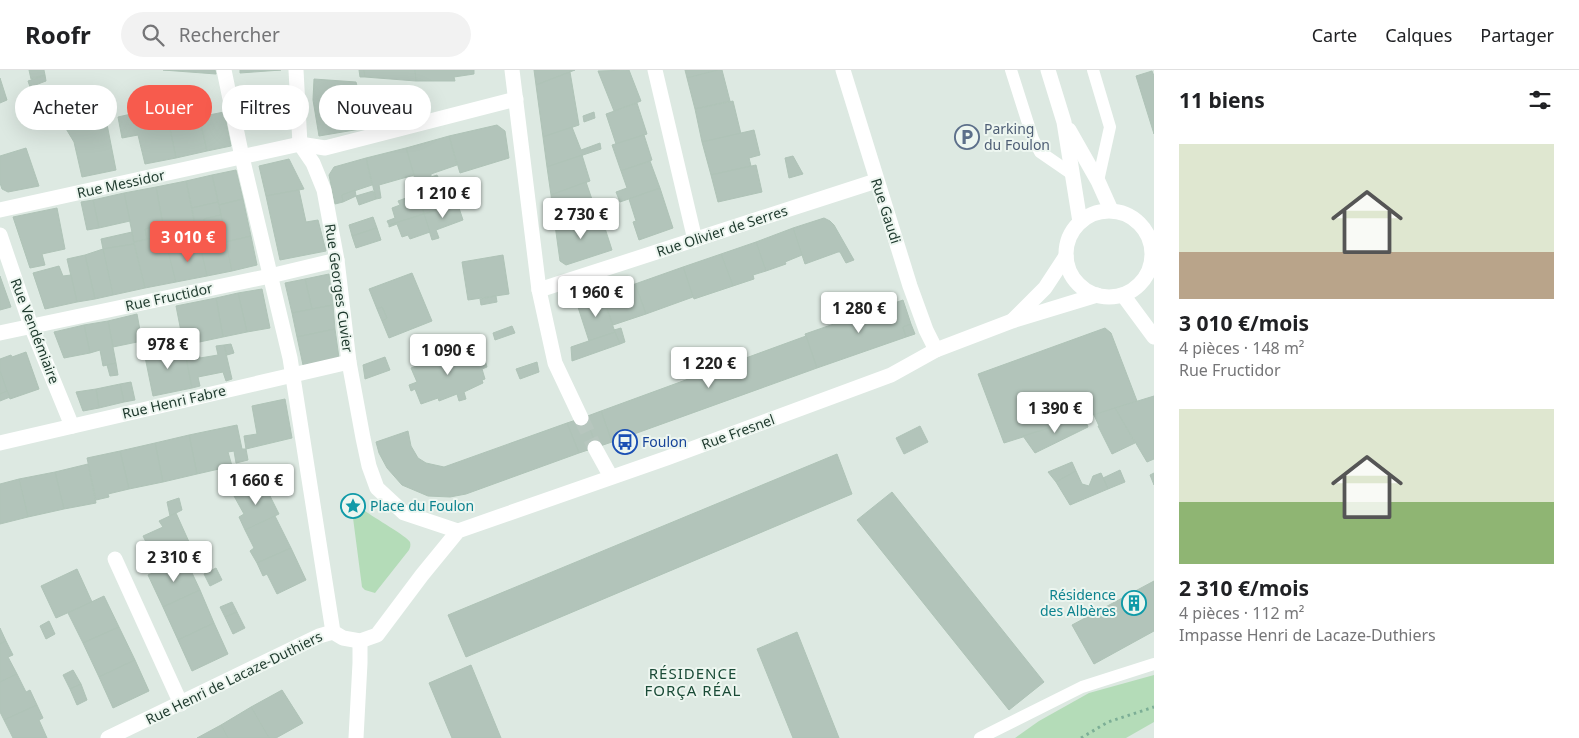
<!DOCTYPE html>
<html lang="fr">
<meta charset="utf-8">
<style>
:root{--surface:#fff;--page:#f2f2f2;--text:#202124;--muted:#757577;--line:#e0e0e0;--accent:#f75b4d}
body{margin:0;font-family:"Noto Sans",sans-serif;background:var(--page);color:var(--text);height:100vh;display:flex;flex-direction:column;font-size:19px;white-space:nowrap}
*{box-sizing:border-box;margin:0}
p{font-size:16px;color:var(--muted)}
.icon{flex:none;width:28px;height:28px;fill:none;stroke:currentColor;stroke-width:2;stroke-linecap:round;stroke-linejoin:round}
.map{position:relative;flex:1;overflow:hidden}
.panel{display:flex;flex-direction:column;background:var(--surface);width:425px}
.panel>*{flex:none}
.banner{position:absolute;left:15px;top:15px;width:475px;height:45px;display:flex;gap:10px}
.price{position:absolute;translate:-50% -42px;padding:0 11px;border-radius:5px;background:#fff;color:#222;font-size:16px;line-height:32px;filter:drop-shadow(0 1px 2px #0008)}
.price::after{content:'';position:absolute;left:50%;top:30px;width:15px;height:11px;margin-left:-8px;background:inherit;clip-path:polygon(0 0,100% 0,50% 100%)}
.price.current{background:var(--accent);color:#fff}
ul{padding:0;list-style:none}
li{display:grid;align-content:center;gap:10px;height:265px;padding:0 25px}
li span{display:grid;place-items:center;height:155px;border-radius:0px;color:#555}
li>.icon{margin-inline-start:auto}
span .icon{width:90px;height:90px;fill:#fffc;stroke-width:1}
li b{font-size:21px}
h2{display:flex;justify-content:space-between;align-items:center;height:60px;padding:0 25px;font-size:21px}
.pill{padding:0 18px;border-radius:22px;background:var(--surface);box-shadow:0 5px 20px #0002;font-size:18px;line-height:45px}
.pill.current{background:var(--accent);color:#fff}
header{display:flex;align-items:center;gap:30px;box-sizing:border-box;height:70px;padding:0 25px;background:var(--surface);border-bottom:1px solid var(--line)}
header strong{font-size:24px}
nav{display:flex;gap:28px;margin-inline-start:auto;font-size:18px}
.search{width:350px;height:45px;background:var(--page);display:flex;align-items:center;gap:12px;box-sizing:border-box;padding:0 18px;border-radius:28px;color:var(--muted);font-size:19px}
main{display:flex;flex:1;min-height:0}
.map>svg:first-child{display:block}
.green{fill:#b4dcb8}
.building{fill:#b2c4ba;stroke:#afc3b7}
.lines{fill:none;stroke-linecap:round;stroke-linejoin:round}
.minor-tunnel{stroke:#b7c6be;stroke-width:15;stroke-dasharray:15 8;stroke-linecap:butt}
.path{stroke:#7cae96;stroke-width:3;stroke-dasharray:2.5 4;stroke-linecap:butt}
.service{stroke:#fff;stroke-width:12}
.minor{stroke:#fff;stroke-width:15}
.tertiary{stroke:#fff;stroke-width:15}
.labels{text-anchor:middle;stroke-width:4;stroke-linejoin:round;paint-order:stroke}
.service-label{font-size:14px;fill:#4e5e75;stroke:#edf6f0;text-anchor:start}
.street-label{font-size:14px;fill:#1e392d;stroke:#edf6f0}
.transit-label{font-size:14px;fill:#164399;stroke:#edf6f0;text-anchor:start}
.culture-label{font-size:14px;fill:#0d838f;stroke:#edf6f0;text-anchor:start}
.neighbourhood-label{font-size:15px;letter-spacing:1px;fill:#1a4b37;stroke:#edf6f0}
</style>
<header>
<strong>Roofr</strong>
<div class="search"><svg class="icon" aria-label="search" viewBox="0 0 24 24"><circle cx="10" cy="10" r="6"/><path d="M15 15l6 6"/></svg>Rechercher</div>
<nav><a>Carte</a><a>Calques</a><a>Partager</a></nav>
</header>
<main>
<div class="map">
<svg width="1154" height="668" viewBox="0 0 1154 668">
<rect width="100%" height="100%" fill="#dde9e2"/>
<g class="green">
<path d="M365,441C373,447 408,467 410,472C411,475 410,478 409,480L375,523L365,520L362,517L353,448L358,443Z"/>
<polygon points="1154,605 1154,652 1126,668 1015,668 1039,651 1089,623"/>
</g>
<g class="building">
<polygon points="29,0 44,0 45,5 31,9"/>
<polygon points="163,0 215,0 216,4"/>
<polygon points="240,0 281,0 240,3"/>
<polygon points="359,0 364,0 365,7 360,7"/>
<polygon points="364,0 415,0 416,11 365,7"/>
<polygon points="415,0 474,0 474,4 454,7 455,11 416,11"/>
<polygon points="534,0 575,0 536,15"/>
<polygon points="629,0 641,31 614,41 598,1"/>
<polygon points="685,0 718,0 687,8"/>
<polygon points="718,0 722,0 730,31 695,39 687,8"/>
<polygon points="1152,1 1154,6 1154,64 1136,6"/>
<polygon points="570,2 579,55 543,67 536,15"/>
<polygon points="45,5 46,11 30,17 28,11"/>
<polygon points="0,8 7,30 0,33"/>
<polygon points="314,9 356,12 359,23 405,25 409,45 366,58 319,66 313,30"/>
<polygon points="102,29 116,100 82,107 74,72 65,57 61,38"/>
<polygon points="733,31 741,64 702,72 695,39"/>
<polygon points="198,32 198,41 207,81 176,88 169,53 195,48 192,33"/>
<polygon points="637,33 647,64 616,74 606,44"/>
<polygon points="202,40 204,46 224,42 231,76 207,81 198,41"/>
<polygon points="594,42 595,48 584,52 583,46"/>
<polygon points="131,44 133,53 167,45 176,88 145,94 138,65 122,68 118,47"/>
<polygon points="497,55 505,61 509,88 460,103 449,66"/>
<polygon points="572,57 581,80 600,73 601,79 547,97 543,67"/>
<polygon points="754,60 760,85 749,88 751,96 711,105 702,72"/>
<polygon points="644,65 652,90 621,101 612,75"/>
<polygon points="449,66 457,95 431,104 431,107 437,105 439,109 417,116 406,78"/>
<polygon points="26,78 39,116 8,122 2,119 0,113 0,86"/>
<polygon points="406,78 414,105 379,115 381,128 376,129 366,88"/>
<polygon points="582,85 590,111 551,125 547,97"/>
<polygon points="793,86 803,104 789,108 785,88"/>
<polygon points="366,88 372,115 342,125 343,132 335,134 329,105 334,97"/>
<polygon points="289,89 304,119 266,126 259,96"/>
<polygon points="650,91 660,118 620,132 616,122 627,118 621,101"/>
<polygon points="756,95 762,122 718,132 711,105"/>
<polygon points="236,100 243,129 219,135 212,105"/>
<polygon points="212,105 218,132 192,138 186,111"/>
<polygon points="186,111 196,160 165,166 156,117"/>
<polygon points="586,112 596,141 555,155 551,125"/>
<polygon points="443,115 444,121 459,116 463,132 424,144 418,124"/>
<polygon points="156,117 163,155 145,159 147,169 134,172 124,123"/>
<polygon points="416,117 424,144 389,155 387,151 395,148 392,138 400,135 398,131 414,125 411,118"/>
<polygon points="660,118 673,158 639,170 633,152 636,151 629,129"/>
<polygon points="299,120 306,152 318,150 326,181 280,190 266,126"/>
<polygon points="355,120 356,126 343,132 342,125"/>
<polygon points="373,121 376,129 359,135 356,126"/>
<polygon points="124,123 130,151 99,158 93,130"/>
<polygon points="243,129 251,166 226,172 219,135"/>
<polygon points="93,130 99,158 87,160 81,132"/>
<polygon points="218,132 221,145 204,149 205,158 196,160 192,138"/>
<polygon points="463,132 464,136 459,138 463,150 436,160 439,168 432,170 424,144"/>
<polygon points="57,138 65,179 42,184 45,195 30,198 13,147"/>
<polygon points="424,144 430,162 410,169 408,165 402,167 397,154 389,157 389,155"/>
<polygon points="221,145 223,155 205,158 204,149"/>
<polygon points="585,145 589,157 603,152 612,180 566,195 560,191 555,155"/>
<polygon points="373,147 377,158 352,166 349,155"/>
<polygon points="824,148 830,151 834,155 854,190 846,193 840,182 838,182 805,194 793,158"/>
<polygon points="163,155 165,166 147,169 145,159"/>
<polygon points="223,155 232,201 207,206 196,160"/>
<polygon points="377,158 381,170 356,178 352,166"/>
<polygon points="793,158 802,185 785,192 786,194 766,201 756,172"/>
<polygon points="132,162 134,174 103,179 101,169"/>
<polygon points="165,166 176,212 145,218 134,172"/>
<polygon points="251,166 257,195 232,201 226,172"/>
<polygon points="756,172 766,201 753,205 754,209 733,216 721,184"/>
<polygon points="134,174 145,218 113,225 103,179"/>
<polygon points="200,175 207,206 176,212 168,181"/>
<polygon points="103,179 113,225 95,229 85,185"/>
<polygon points="721,184 733,216 694,229 683,197"/>
<polygon points="85,185 95,229 77,232 67,189"/>
<polygon points="503,185 509,224 468,230 462,192"/>
<polygon points="59,196 63,206 71,205 77,232 45,239 33,203"/>
<polygon points="683,197 693,227 646,244 635,214"/>
<polygon points="412,203 432,251 389,268 382,251 387,248 382,237 377,239 369,219"/>
<polygon points="329,204 333,235 312,239 305,209"/>
<polygon points="0,206 11,237 0,240"/>
<polygon points="305,209 312,239 292,243 285,213"/>
<polygon points="635,214 646,244 613,255 602,225"/>
<polygon points="262,219 270,258 247,262 238,223"/>
<polygon points="238,223 247,262 223,267 216,228"/>
<polygon points="602,225 615,262 589,271 577,234"/>
<polygon points="496,226 497,232 481,235 480,229"/>
<polygon points="216,228 223,267 190,274 191,281 185,282 176,236"/>
<polygon points="903,230 911,254 903,257 906,267 817,298 805,264"/>
<polygon points="333,235 335,259 297,267 292,243"/>
<polygon points="382,237 387,248 382,251 377,239"/>
<polygon points="137,244 142,271 113,277 108,251"/>
<polygon points="108,251 116,293 103,296 100,280 90,283 84,255"/>
<polygon points="911,254 915,264 906,267 903,257"/>
<polygon points="84,255 90,283 64,288 54,262"/>
<polygon points="512,256 515,263 495,270 493,263"/>
<polygon points="621,258 625,272 620,274 614,260"/>
<polygon points="1105,258 1111,263 1137,331 1004,373 978,304"/>
<polygon points="335,259 339,288 303,295 297,267"/>
<polygon points="615,262 620,274 572,291 571,277"/>
<polygon points="806,266 817,298 612,372 601,341"/>
<polygon points="231,274 234,283 227,285 224,275"/>
<polygon points="184,275 192,318 153,326 144,282"/>
<polygon points="224,275 232,309 226,311 223,302 198,307 200,316 192,318 185,282 198,279 200,288 218,285 216,276"/>
<polygon points="464,278 466,282 474,279 479,292 485,290 487,297 482,299 485,309 482,310 483,313 464,322 466,329 459,331 457,324 439,331 438,328 421,334 415,319 411,321 409,315 417,312 411,298 437,288 436,284 442,281 445,285"/>
<polygon points="26,282 39,319 10,329 0,301 0,289 11,285 12,287"/>
<polygon points="385,287 390,300 365,309 363,295"/>
<polygon points="537,292 539,302 520,309 516,299"/>
<polygon points="116,293 118,305 110,306 107,295"/>
<polygon points="0,301 7,321 0,324"/>
<polygon points="131,312 135,330 124,332 120,314"/>
<polygon points="120,314 124,332 99,338 96,319"/>
<polygon points="96,319 99,338 83,341 76,322"/>
<polygon points="7,321 10,327 0,331 0,324"/>
<polygon points="1154,326 1154,389 1147,392 1115,338"/>
<polygon points="285,329 292,368 246,379 244,366 257,364 252,336"/>
<polygon points="1115,338 1135,373 1112,384 1098,356 1099,356 1094,345"/>
<polygon points="601,341 612,372 597,377 585,347"/>
<polygon points="585,347 597,377 579,383 567,353"/>
<polygon points="1084,347 1088,357 1035,383 1023,366"/>
<polygon points="567,353 579,383 466,424 450,427 428,426 402,415 387,398 379,383 376,372 408,361 411,376 418,388 426,393 444,397"/>
<polygon points="237,355 242,379 246,379 248,390 236,393 234,381 228,382 232,396 197,404 189,365"/>
<polygon points="920,356 928,372 904,384 896,368"/>
<polygon points="189,365 197,404 163,412 155,373"/>
<polygon points="155,373 163,412 129,419 120,381"/>
<polygon points="120,381 129,419 108,424 109,427 96,430 87,388"/>
<polygon points="837,384 852,424 466,587 448,545"/>
<polygon points="1072,392 1076,401 1056,412 1048,402"/>
<polygon points="88,394 96,433 64,439 55,402"/>
<polygon points="1120,400 1125,412 1108,419 1103,408"/>
<polygon points="1076,401 1082,414 1089,416 1093,406 1101,403 1108,419 1070,435 1056,412"/>
<polygon points="55,402 64,439 28,447 19,409"/>
<polygon points="1154,403 1154,415 1150,405"/>
<polygon points="19,409 28,447 0,454 0,414"/>
<polygon points="263,412 279,444 245,460 239,447 244,444 234,426"/>
<polygon points="892,422 1044,612 1009,640 857,450"/>
<polygon points="179,428 182,440 170,446 167,432"/>
<polygon points="176,443 194,483 160,500 143,466 163,457 159,451"/>
<polygon points="275,446 291,478 257,493 250,481 254,478 245,460"/>
<polygon points="291,478 306,510 277,524 267,504 263,506 257,493"/>
<polygon points="185,488 200,520 163,537 148,505"/>
<polygon points="216,498 222,510 210,516 204,504"/>
<polygon points="77,499 92,532 56,548 41,516"/>
<polygon points="1154,511 1154,561 1094,594 1072,555"/>
<polygon points="200,520 214,553 178,570 163,537"/>
<polygon points="104,526 119,557 83,573 68,543"/>
<polygon points="232,532 237,542 225,547 220,537"/>
<polygon points="237,542 245,558 233,564 225,547"/>
<polygon points="49,551 55,564 46,569 40,556"/>
<polygon points="214,553 228,584 192,601 178,570"/>
<polygon points="119,557 135,590 99,607 83,573"/>
<polygon points="0,558 6,571 0,574"/>
<polygon points="797,562 839,668 793,668 757,579"/>
<polygon points="6,571 13,585 8,587 17,604 0,612 0,574"/>
<polygon points="135,590 149,621 113,638 99,607"/>
<polygon points="471,595 501,668 452,668 429,613"/>
<polygon points="73,600 81,614 70,619 63,605"/>
<polygon points="17,604 26,622 30,620 37,635 4,650 0,642 0,612"/>
<polygon points="81,614 87,630 77,635 70,619"/>
<polygon points="282,620 303,653 276,668 269,668 251,637"/>
<polygon points="37,635 43,648 39,650 47,668 13,668 4,650"/>
<polygon points="251,637 269,668 228,668 221,655"/>
<polygon points="221,655 228,668 197,668"/>
</g>
<g class="lines">
<polyline class="minor-tunnel" points="581,348 595,378"/>
<polyline class="path" points="1081,668 1108,652 1154,637"/>
<g class="service">
<polyline points="1011,0 1033,69 1040,82 1072,104"/>
<polyline points="1093,0 1110,57 1098,111"/>
<polyline points="980,668 1082,617 1154,594"/>
</g>
<g class="minor">
<polyline points="224,0 242,87 290,288 333,562 343,568 360,571 377,565 422,505 458,461 667,388 891,305 936,280 1012,251 1097,225"/>
<polyline points="296,0 300,74"/>
<polyline points="512,0 539,220 555,293 581,348"/>
<polyline points="655,0 695,170"/>
<polyline points="843,0 910,216 926,260 936,280"/>
<polyline points="300,74 313,93 324,120 337,190 349,292 363,368 369,396 377,418 404,443 458,461"/>
<polyline points="0,140 300,74 325,78 516,29"/>
<polyline points="0,165 31,256 72,356"/>
<polyline points="539,220 876,111"/>
<polyline points="1013,250 1045,218 1066,186"/>
<polyline points="0,263 270,206 337,190"/>
<polyline points="0,373 349,292"/>
<polyline points="595,378 611,407"/>
<polyline points="115,489 181,634"/>
<polyline points="108,668 319,566 333,562"/>
<polyline points="356,668 360,593 360,571"/>
</g>
<g class="tertiary">
<polyline points="1048,0 1064,52 1080,152"/>
<polyline points="1069,60 1098,111 1111,140"/>
<circle cx="1109" cy="184" r="43"/>
<polyline points="1123,225 1154,267"/>
</g>
</g>
<defs>
<symbol id="parking-ring" viewBox="-11 -11 22 22"><circle r="9.5" fill="#edf6f0" stroke="#5c6f8a" stroke-width="1.5"/><path d="M-3.5-5.5H1a3.5 3.5 0 0 1 0 7H-1V5.5H-3.5ZM-1-3.4V-.6H.8a1.4 1.4 0 0 0 0-2.8Z" fill="#5c6f8a"/></symbol>
<symbol id="bus-ring" viewBox="-11 -11 22 22"><circle r="9.5" fill="#edf6f0" stroke="#1a4fb4" stroke-width="1.5"/><path d="M-5-6H5V4H4V6H2V4H-2V6H-4V4H-5ZM-3.5-4V0h7V-4ZM-3.5 1.2v1.5H-2V1.2ZM2 1.2v1.5H3.5V1.2Z" fill="#1a4fb4"/></symbol>
<symbol id="sight-ring" viewBox="-11 -11 22 22"><circle r="9.5" fill="#edf6f0" stroke="#0f9aa8" stroke-width="1.5"/><path d="M0-6L1.8-2.2L6-1.7L2.9 1.2L3.7 5.4L0 3.3L-3.7 5.4L-2.9 1.2L-6-1.7L-1.8-2.2Z" fill="#0f9aa8"/></symbol>
<symbol id="building-ring" viewBox="-11 -11 22 22"><circle r="9.5" fill="#edf6f0" stroke="#0f9aa8" stroke-width="1.5"/><path d="M-4-6H4V6H1V3H-1V6H-4ZM-2.5-4.3h1.7v1.8h-1.7ZM.8-4.3h1.7v1.8H.8ZM-2.5-1h1.7V.8h-1.7ZM.8-1h1.7V.8H.8Z" fill="#0f9aa8"/></symbol>
</defs>
<g fill-rule="evenodd">
<use href="#parking-ring" x="953" y="53" width="28" height="28"/>
<use href="#bus-ring" x="611" y="358" width="28" height="28"/>
<use href="#sight-ring" x="339" y="422" width="28" height="28"/>
<use href="#building-ring" x="1120" y="519" width="28" height="28"/>
</g>
<g class="labels">
<g class="service-label">
<text x="984" y="64">Parking<tspan x="984" dy="16">du Foulon</tspan></text>
</g>
<g class="street-label">
<text transform="translate(121 114) rotate(-12)" y="5">Rue Messidor</text>
<text transform="translate(886 141) rotate(72)" y="5">Rue Gaudi</text>
<text transform="translate(722 161) rotate(-18)" y="5">Rue Olivier de Serres</text>
<text transform="translate(339 218) rotate(82)" y="5">Rue Georges Cuvier</text>
<text transform="translate(169 227) rotate(-12)" y="5">Rue Fructidor</text>
<text transform="translate(35 261) rotate(69)" y="5">Rue Vendémiaire</text>
<text transform="translate(174 332) rotate(-13)" y="5">Rue Henri Fabre</text>
<text transform="translate(738 362) rotate(-20)" y="5">Rue Fresnel</text>
<text transform="translate(234 608) rotate(-26)" y="5">Rue Henri de Lacaze-Duthiers</text>
</g>
<g class="transit-label">
<text x="642" y="377">Foulon</text>
</g>
<g class="culture-label">
<text x="370" y="441">Place du Foulon</text>
<text x="1116" y="530" text-anchor="end">Résidence<tspan x="1116" dy="16">des Albères</tspan></text>
</g>
<g class="neighbourhood-label">
<text x="693" y="609">RÉSIDENCE<tspan x="693" dy="17">FORÇA RÉAL</tspan></text>
</g>
</g>
</svg>
<b class="price" style="left:443px;top:149px">1 210 €</b>
<b class="price" style="left:581px;top:170px">2 730 €</b>
<b class="price current" style="left:188px;top:193px">3 010 €</b>
<b class="price" style="left:596px;top:248px">1 960 €</b>
<b class="price" style="left:859px;top:264px">1 280 €</b>
<b class="price" style="left:168px;top:300px">978 €</b>
<b class="price" style="left:448px;top:306px">1 090 €</b>
<b class="price" style="left:709px;top:319px">1 220 €</b>
<b class="price" style="left:1055px;top:364px">1 390 €</b>
<b class="price" style="left:256px;top:436px">1 660 €</b>
<b class="price" style="left:174px;top:513px">2 310 €</b>
<div class="banner">
<a class="pill">Acheter</a>
<a class="pill current">Louer</a>
<a class="pill">Filtres</a>
<a class="pill">Nouveau</a>
</div>
</div>
<section class="panel">
<h2>11 biens<svg class="icon" aria-label="filters" viewBox="0 0 24 24"><path d="M4 7h16M4 17h16"/><circle cx="9" cy="7" r="2"/><circle cx="15" cy="17" r="2"/></svg></h2>
<ul>
<li><span style="background:linear-gradient(#dfe7d0 70%,#b9a48a 0)"><svg class="icon" aria-label="home" viewBox="0 0 24 24"><path d="M3 11l9-7 9 7M6 9v11h12V9"/></svg></span><div><b>3 010 €/mois</b><p>4 pièces · 148 m²</p><p>Rue Fructidor</p></div></li>
<li><span style="background:linear-gradient(#dfe7d0 60%,#8fb573 0)"><svg class="icon" aria-label="home" viewBox="0 0 24 24"><path d="M3 11l9-7 9 7M6 9v11h12V9"/></svg></span><div><b>2 310 €/mois</b><p>4 pièces · 112 m²</p><p>Impasse Henri de Lacaze-Duthiers</p></div></li>
</ul>
</section>
</main>
